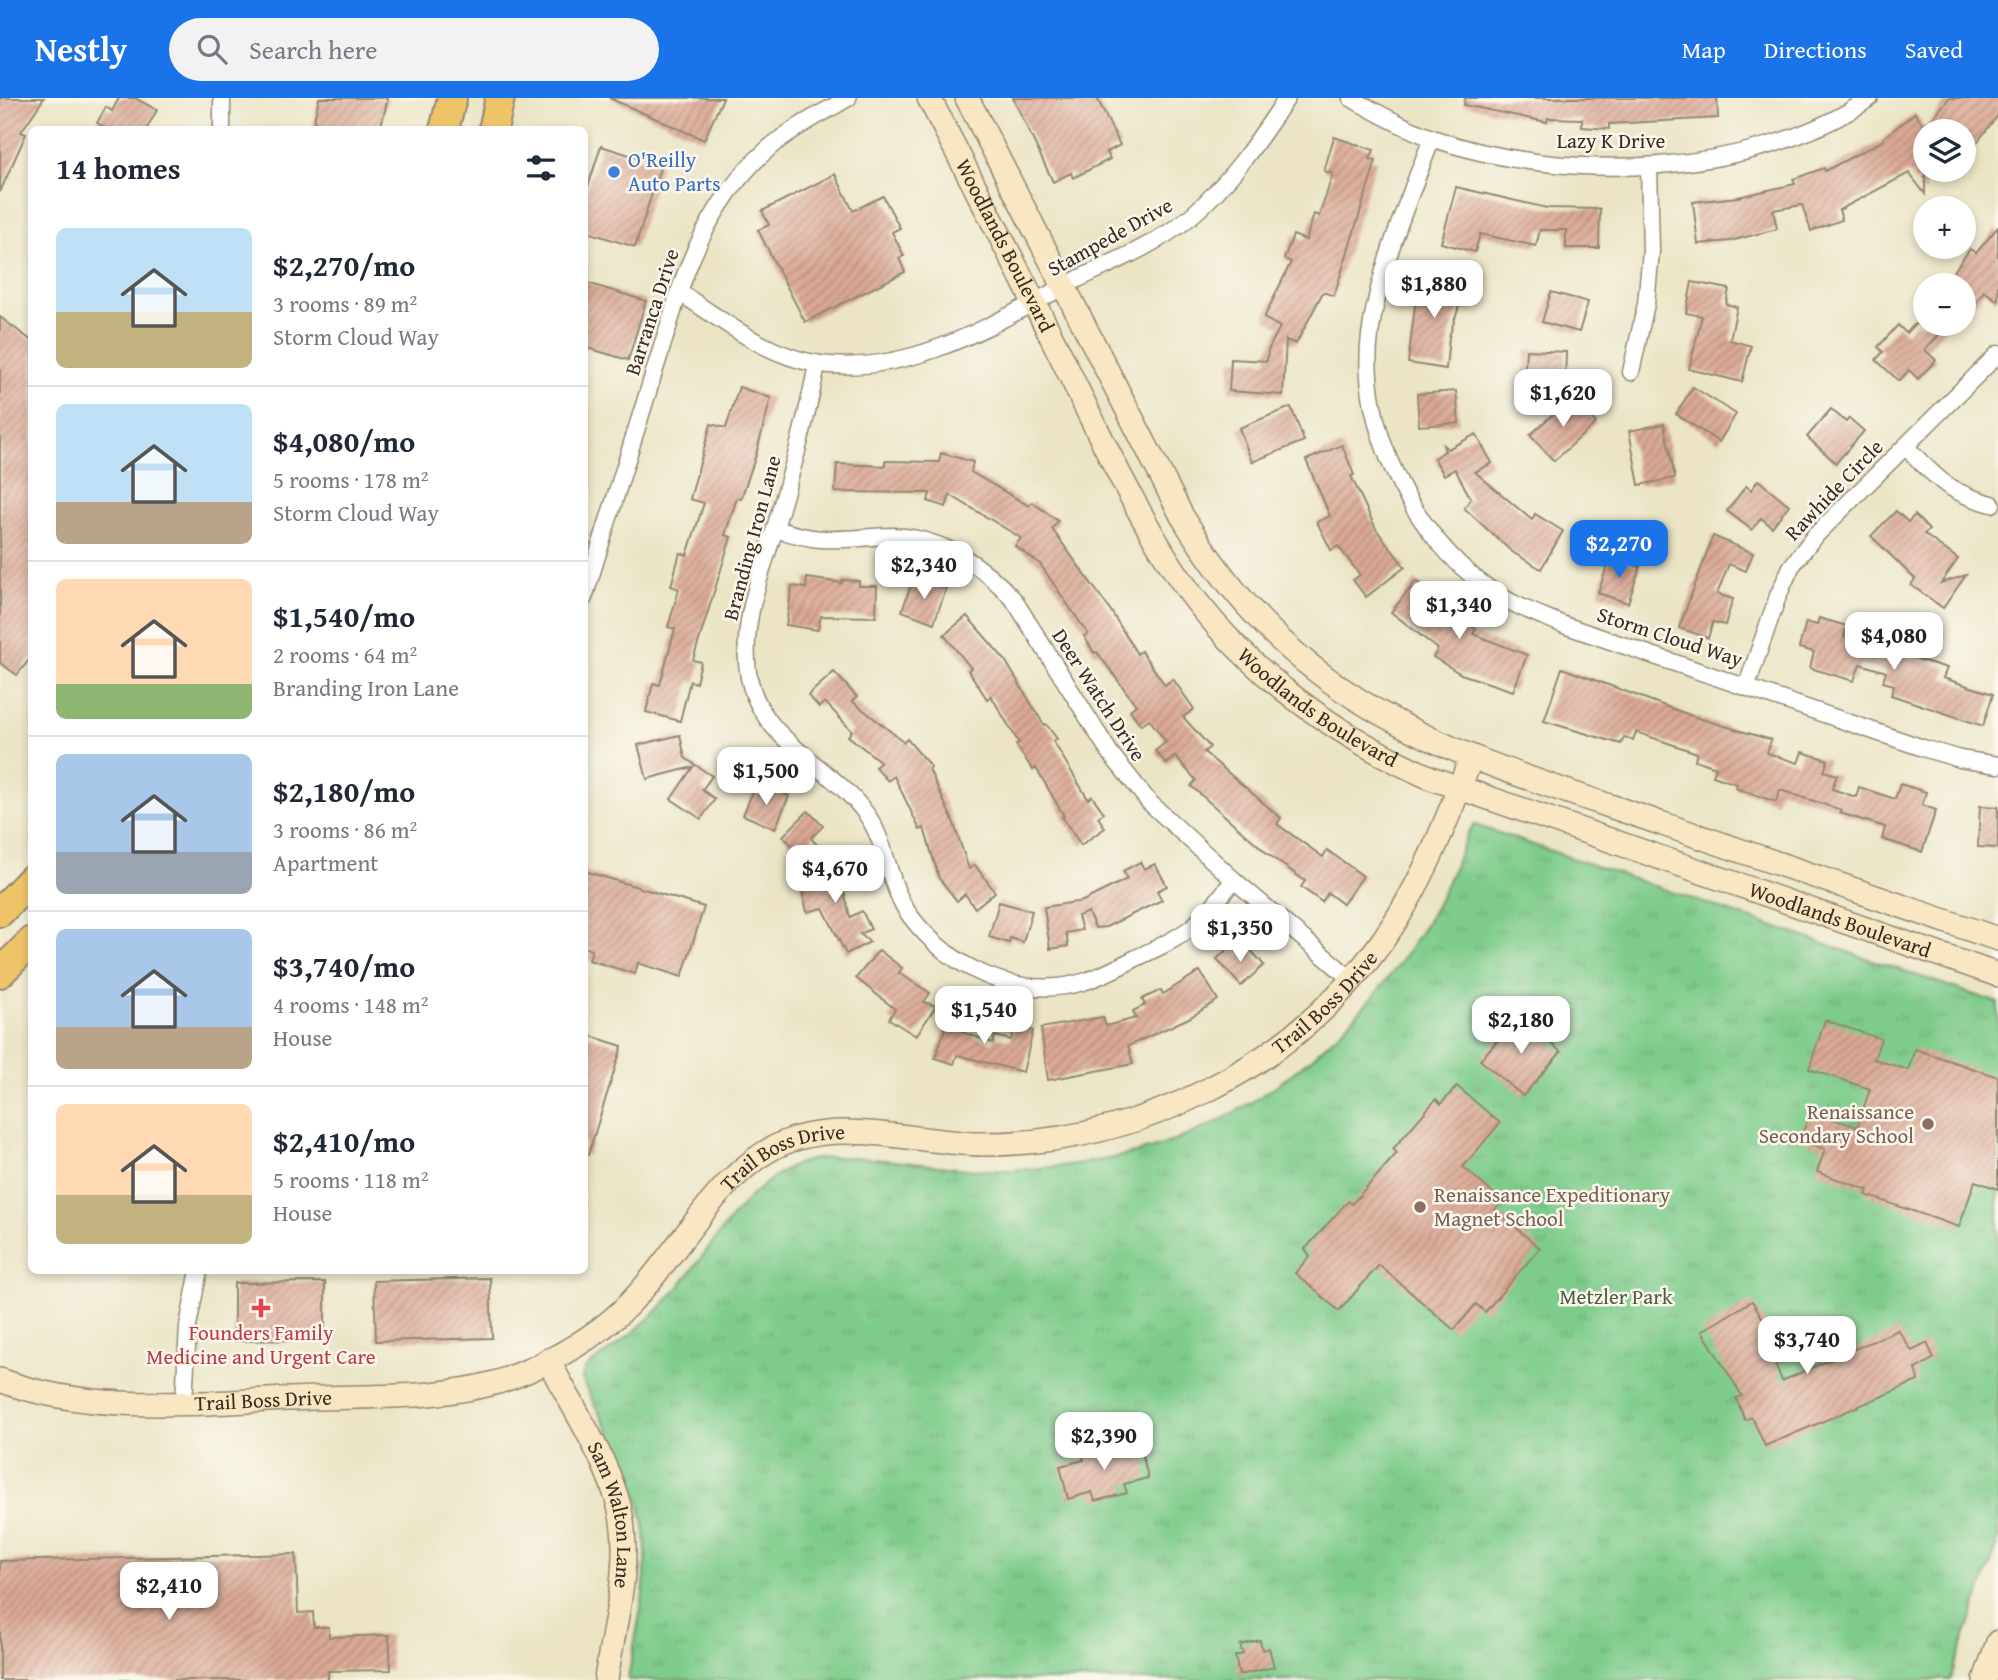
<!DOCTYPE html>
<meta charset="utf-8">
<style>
:root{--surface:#fff;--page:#f2f2f3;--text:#1f2937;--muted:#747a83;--line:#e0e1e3;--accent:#1a73e8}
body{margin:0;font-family:"Gentium Book Plus",serif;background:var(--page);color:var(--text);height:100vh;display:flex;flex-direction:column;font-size:26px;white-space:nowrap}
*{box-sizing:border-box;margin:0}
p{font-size:23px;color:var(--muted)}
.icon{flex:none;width:38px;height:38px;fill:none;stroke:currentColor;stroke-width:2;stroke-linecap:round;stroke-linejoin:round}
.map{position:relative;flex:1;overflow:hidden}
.panel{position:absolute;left:28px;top:28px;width:560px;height:1148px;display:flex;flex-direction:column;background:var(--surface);border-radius:10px;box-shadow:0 4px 10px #0003}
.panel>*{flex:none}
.controls{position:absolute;left:1913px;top:21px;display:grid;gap:14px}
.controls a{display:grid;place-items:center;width:63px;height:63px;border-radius:50%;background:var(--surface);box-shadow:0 4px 10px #0003;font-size:35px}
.price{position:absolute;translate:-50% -60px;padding:0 16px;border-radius:14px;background:#fff;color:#222;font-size:23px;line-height:46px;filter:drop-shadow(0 2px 4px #0008)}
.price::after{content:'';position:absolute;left:50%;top:42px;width:21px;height:16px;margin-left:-10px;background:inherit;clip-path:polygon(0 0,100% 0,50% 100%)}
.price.selected{background:var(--accent);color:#fff}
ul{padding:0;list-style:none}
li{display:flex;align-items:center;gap:21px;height:175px;padding:0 28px}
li+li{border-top:2px solid var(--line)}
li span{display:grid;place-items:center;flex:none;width:196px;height:140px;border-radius:10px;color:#555}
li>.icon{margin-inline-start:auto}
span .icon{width:84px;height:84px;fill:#fffc;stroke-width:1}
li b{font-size:30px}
h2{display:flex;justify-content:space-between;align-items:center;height:84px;padding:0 28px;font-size:30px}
header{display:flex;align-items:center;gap:42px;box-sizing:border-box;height:98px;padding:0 35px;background:var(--accent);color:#fff}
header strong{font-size:33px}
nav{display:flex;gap:38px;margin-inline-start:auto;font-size:24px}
.search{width:490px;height:63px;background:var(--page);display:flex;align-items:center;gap:18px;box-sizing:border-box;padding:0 24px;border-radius:38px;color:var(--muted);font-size:26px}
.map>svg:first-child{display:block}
.park{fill:url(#park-tufts);stroke:#5c7b54;stroke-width:2}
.building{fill:url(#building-hatch)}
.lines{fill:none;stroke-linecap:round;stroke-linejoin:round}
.street-casing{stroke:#938872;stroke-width:19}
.secondary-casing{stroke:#938872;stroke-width:26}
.highway-casing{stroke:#938872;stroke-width:32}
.street{stroke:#fff;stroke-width:16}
.secondary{stroke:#f9e7c3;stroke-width:23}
.highway{stroke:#efc469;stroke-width:28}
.shop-dot{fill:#3f7fe0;stroke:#fbf7ec;stroke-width:2.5}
.education-dot{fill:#8d6e63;stroke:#fbf7ec;stroke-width:2.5}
.health-dot{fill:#e0444e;stroke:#fbf7ec;stroke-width:2.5}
.labels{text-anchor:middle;stroke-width:5;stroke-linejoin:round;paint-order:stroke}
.street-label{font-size:21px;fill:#3b2a1e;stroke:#fbf7ec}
.shop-label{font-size:21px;fill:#366cbe;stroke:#fbf7ec;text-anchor:start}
.education-label{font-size:21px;fill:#785e54;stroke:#fbf7ec;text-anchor:end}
.park-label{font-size:21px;fill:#4f5b3f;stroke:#fbf7ec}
.health-label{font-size:21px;fill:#be3a42;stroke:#fbf7ec}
</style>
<header>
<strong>Nestly</strong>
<div class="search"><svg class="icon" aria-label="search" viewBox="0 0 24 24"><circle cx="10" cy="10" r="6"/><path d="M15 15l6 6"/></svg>Search here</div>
<nav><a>Map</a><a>Directions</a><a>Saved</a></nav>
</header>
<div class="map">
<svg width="1998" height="1582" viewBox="0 0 1998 1582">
<defs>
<pattern id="park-tufts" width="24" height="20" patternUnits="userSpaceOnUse" patternTransform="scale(1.75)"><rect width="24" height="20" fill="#7ecc8b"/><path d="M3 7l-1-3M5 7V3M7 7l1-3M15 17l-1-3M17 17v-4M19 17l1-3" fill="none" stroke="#6eaf78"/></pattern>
<pattern id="building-hatch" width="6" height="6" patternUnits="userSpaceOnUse" patternTransform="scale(1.75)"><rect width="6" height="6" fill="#dba995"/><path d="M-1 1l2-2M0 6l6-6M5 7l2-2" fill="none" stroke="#b38a79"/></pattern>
</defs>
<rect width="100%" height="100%" fill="#fbf7ec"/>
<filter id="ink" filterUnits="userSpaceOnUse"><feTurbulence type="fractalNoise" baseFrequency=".0143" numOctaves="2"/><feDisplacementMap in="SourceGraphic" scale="14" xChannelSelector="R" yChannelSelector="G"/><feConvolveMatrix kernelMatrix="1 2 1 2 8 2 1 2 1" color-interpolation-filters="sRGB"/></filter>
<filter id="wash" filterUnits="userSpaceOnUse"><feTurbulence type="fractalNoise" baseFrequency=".00686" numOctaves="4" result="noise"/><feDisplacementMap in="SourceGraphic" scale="28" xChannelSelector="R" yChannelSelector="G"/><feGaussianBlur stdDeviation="1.57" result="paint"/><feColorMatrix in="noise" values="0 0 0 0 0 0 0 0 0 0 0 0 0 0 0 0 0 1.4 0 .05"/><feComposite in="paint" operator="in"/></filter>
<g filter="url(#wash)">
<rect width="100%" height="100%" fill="#ebe5c6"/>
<path class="park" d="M1475,727L1998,905V1444L1950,1582H628C636,1530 654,1469 642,1417C633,1372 607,1331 586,1290L582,1280L585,1270C616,1249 645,1227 671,1198C712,1152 739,1092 797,1066C837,1048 933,1071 981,1072C1035,1073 1107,1065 1159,1048C1270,1011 1366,924 1426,825C1444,796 1456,764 1469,733Z"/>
<g id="blocks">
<g class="building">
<polygon points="0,0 44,0 21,34 26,36 0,94"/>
<polygon points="119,0 135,0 157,12 146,32 108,32 97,25 106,9 112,13"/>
<polygon points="319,0 388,0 380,32 312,32"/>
<polygon points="609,0 723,0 704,42"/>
<polygon points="1013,0 1097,0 1120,47 1107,54 1110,61 1073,80 1071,75 1053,84"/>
<polygon points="1465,0 1717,0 1718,20 1609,26 1609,31 1582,29 1582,21 1548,20 1547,24 1464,7"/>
<polygon points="1949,0 1998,0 1998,17 1964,61 1964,33 1925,33 1925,96 1909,75 1839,112 1842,122 1811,133 1802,107 1773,112 1777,131 1730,143 1698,146 1693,104 1738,99 1795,86 1793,81 1824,70 1825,73 1884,42 1883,40 1915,15 1925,30"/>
<polygon points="1334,39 1374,52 1370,61 1376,63 1334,198 1323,194 1296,246 1286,242 1283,297 1229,293 1231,261 1267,263 1268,252 1280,229 1264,220 1291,164 1284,161 1293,137 1306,142 1314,116 1319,118 1333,76 1324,73"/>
<polygon points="601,48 661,67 635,149 584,133 584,101"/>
<polygon points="835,76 853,113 883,98 900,130 892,134 904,158 899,160 905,174 805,224 758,132 769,127 762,113"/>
<polygon points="1456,89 1547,110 1600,111 1599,150 1566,150 1566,132 1540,132 1536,148 1480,136 1475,154 1441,145"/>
<polygon points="1998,129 1998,203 1984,193 1964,221 1964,187 1944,187 1970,151 1976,155"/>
<polygon points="1427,171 1450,179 1448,184 1465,190 1449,239 1446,271 1408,265 1415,208"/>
<polygon points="584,184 646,203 628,262 584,249"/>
<polygon points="1692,184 1729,191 1726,206 1737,209 1730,242 1751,248 1742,284 1689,271 1702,218 1686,215"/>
<polygon points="1551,194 1588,204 1579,234 1542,224"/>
<polygon points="0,219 32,243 32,558 17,577 0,565"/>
<polygon points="1915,226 1949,226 1925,252 1936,262 1918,281 1909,272 1899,283 1876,262 1883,254 1878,249 1898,227 1906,235"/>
<polygon points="1526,252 1566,254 1565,286 1524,284"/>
<polygon points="739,289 771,300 755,360 741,401 737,400 725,437 731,439 693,562 701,564 696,585 690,583 680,623 646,614 653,585 660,587 675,531 668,529 679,491 671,488 680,455 687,457 704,405 690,401 701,361 711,326 726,330"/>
<polygon points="1693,289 1736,316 1719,344 1676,316"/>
<polygon points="1456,293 1459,325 1419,328 1417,296"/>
<polygon points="1572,299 1596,325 1554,363 1530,337"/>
<polygon points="1291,309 1304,343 1252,364 1239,330"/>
<polygon points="1831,311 1846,324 1849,320 1864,333 1836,365 1807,339"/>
<polygon points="1664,326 1675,380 1639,387 1629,333"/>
<polygon points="1476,336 1492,365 1475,374 1532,422 1535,416 1563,433 1541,471 1512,454 1464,410 1471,401 1455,371 1444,377 1434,360 1445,353 1443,347 1448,351"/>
<polygon points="1342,347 1354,377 1351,378 1376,431 1405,469 1366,499 1353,482 1360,477 1338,448 1331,452 1317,424 1330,418 1306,362"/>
<polygon points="941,355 973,364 971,374 1029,408 1032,404 1058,423 1052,431 1111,513 1137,556 1141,553 1165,587 1173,581 1194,611 1183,619 1210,649 1204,654 1281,720 1277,726 1323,759 1327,752 1363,778 1343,806 1328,795 1322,804 1301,789 1305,783 1268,756 1191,688 1196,682 1175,658 1167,666 1155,653 1166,644 1149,621 1141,627 1130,612 1136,607 1097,554 1094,555 1084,538 1088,536 1040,466 1015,448 1021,440 950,397 946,409 928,403 930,395 835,394 837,366 885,368 885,363 939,364"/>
<polygon points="1758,382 1789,407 1772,429 1761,420 1752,432 1727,413 1746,388 1751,392"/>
<polygon points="1896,413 1908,424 1915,417 1929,432 1924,436 1958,461 1941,485 1966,477 1943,510 1911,487 1915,481 1871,438"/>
<polygon points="1713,438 1753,455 1746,473 1729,466 1717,496 1733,501 1725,527 1713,524 1708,540 1679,530"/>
<polygon points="1610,459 1640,469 1628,505 1598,495"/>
<polygon points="807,480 842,485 842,482 859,483 859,488 877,488 876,519 821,518 818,532 786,527 792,488 806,490"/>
<polygon points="1416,483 1442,504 1439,507 1476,531 1473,536 1527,557 1513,593 1461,576 1433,559 1438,551 1391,514"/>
<polygon points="912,484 926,489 928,485 946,491 934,525 902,513"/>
<polygon points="967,518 1005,562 1044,627 1046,626 1057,641 1053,643 1088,701 1092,698 1104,715 1098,719 1105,730 1081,747 1062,719 1064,718 1036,670 1033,672 1016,647 1019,645 991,598 987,601 968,572 971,570 944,537"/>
<polygon points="1819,520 1847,528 1844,539 1947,570 1943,580 1993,596 1983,628 1891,597 1894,587 1883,584 1886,574 1860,566 1854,583 1810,570 1814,554 1799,550 1806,524 1817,527"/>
<polygon points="1562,570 1695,619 1771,642 1767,655 1798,665 1802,654 1828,662 1824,673 1837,677 1832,691 1856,699 1859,689 1895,701 1900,686 1926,694 1922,707 1936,712 1922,754 1882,741 1885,729 1840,715 1841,712 1780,692 1776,704 1735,690 1737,686 1713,678 1716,669 1695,662 1697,655 1636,634 1633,642 1624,639 1621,646 1544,623"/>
<polygon points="834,574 857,599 852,603 904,644 907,641 931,669 929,671 953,723 969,771 975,767 995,794 975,810 965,796 957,803 939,780 924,730 920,732 894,678 888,683 875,669 881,664 848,638 852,633 825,604 819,609 808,597"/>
<polygon points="680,637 685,660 712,678 702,692 715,701 701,721 671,701 693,669 647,681 638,647"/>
<polygon points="755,689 770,695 772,690 789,698 775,731 743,717"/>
<polygon points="1980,708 1998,709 1998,750 1978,749"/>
<polygon points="808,713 823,728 811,740 817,747 804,760 783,738"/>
<polygon points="1140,764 1144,771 1155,766 1167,788 1157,793 1162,802 1106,829 1095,830 1088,814 1078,818 1082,832 1066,835 1068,848 1050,851 1044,809 1083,803 1127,781 1123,773"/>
<polygon points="849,767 852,783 842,785 850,819 862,813 871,831 860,836 870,844 846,856 823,810 807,814 799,778"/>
<polygon points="584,773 704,809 682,879 638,865 635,876 589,862 592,852 584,849"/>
<polygon points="999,804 1032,813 1023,844 1010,840 1009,845 989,839"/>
<polygon points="1232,847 1241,858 1249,850 1264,867 1241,888 1217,861"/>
<polygon points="879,852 902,870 899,875 930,895 924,904 936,908 916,938 889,921 895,911 856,880"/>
<polygon points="1200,873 1218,902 1189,920 1128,948 1133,966 1048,982 1041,930 1103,919 1106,928 1136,920 1133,913 1145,907 1142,901 1161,892 1163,896"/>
<polygon points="951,913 968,919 962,934 993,945 995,938 1011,942 1014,928 1033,933 1023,974 957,957 954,966 935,960"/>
<polygon points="1519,918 1561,954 1523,998 1480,962"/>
<polygon points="1825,922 1881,941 1874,961 1908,972 1915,951 1998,979 1998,1091 1975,1083 1959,1129 1866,1097 1868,1092 1817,1074 1825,1051 1805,1044 1802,1036 1807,1023 1822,1017 1857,1029 1870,991 1809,971"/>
<polygon points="584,936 622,948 588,1057 584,1056"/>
<polygon points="1457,988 1500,1025 1463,1069 1502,1103 1495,1112 1540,1150 1485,1214 1476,1206 1454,1232 1379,1167 1339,1213 1295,1175 1310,1158 1305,1151 1348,1103 1352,1106 1397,1055 1393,1051 1436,1001 1441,1006"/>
<polygon points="490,1180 492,1240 376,1243 374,1183"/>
<polygon points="325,1184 325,1242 234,1243 234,1185"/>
<polygon points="1752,1203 1770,1232 1764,1237 1782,1283 1898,1232 1912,1253 1927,1245 1934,1260 1916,1271 1918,1283 1765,1348 1752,1319 1745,1322 1736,1300 1742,1298 1702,1233"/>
<polygon points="1114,1344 1116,1353 1140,1346 1148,1380 1124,1386 1127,1395 1095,1403 1092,1394 1068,1401 1060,1368 1084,1362 1081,1353"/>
<polygon points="296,1456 298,1515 313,1514 314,1529 329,1529 329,1539 389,1537 391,1572 328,1573 328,1582 0,1582 0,1463"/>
<polygon points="1260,1542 1262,1552 1269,1550 1274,1569 1239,1577 1235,1558 1243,1556 1240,1547"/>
</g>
</g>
</g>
<g filter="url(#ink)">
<use href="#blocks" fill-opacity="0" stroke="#938872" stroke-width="2"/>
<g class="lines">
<defs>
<g id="street">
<path d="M1351,0C1377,15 1405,30 1432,40C1562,86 1755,80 1870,0"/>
<polyline points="222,32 222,0"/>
<path d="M1432,40C1408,104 1379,169 1370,237C1358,328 1413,438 1488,490C1511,507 1538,516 1564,527L1926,651L1960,661L1998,667"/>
<path d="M679,194C722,222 768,259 820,266C915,278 997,223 1078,181C1116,163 1157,146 1190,119C1230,85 1258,43 1287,0"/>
<path d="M817,266C807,321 791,376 775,430C761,477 741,523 748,574C759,645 829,664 867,717C888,747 888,789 911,819C950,870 1018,903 1083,884C1102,878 1119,869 1136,860C1155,851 1176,842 1192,829C1208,817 1221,797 1234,782"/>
<polyline points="1631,274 1646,206 1651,153 1649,68"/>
<path d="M1906,349C1937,380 1948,395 1992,406"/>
<path d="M775,431C787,434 799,438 812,440C839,444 866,438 893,438C942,440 983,467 1014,502L1110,655L1149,704L1234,782L1351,881"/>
<path d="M584,500L679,194C698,137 730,79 779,42C800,26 825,14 848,0"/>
<polyline points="1747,587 1778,498 1791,469 1813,440 1998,256"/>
<polyline points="184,1304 188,1228 199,1172"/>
</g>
<g id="secondary">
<path id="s1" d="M929,0C972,83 1015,166 1057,250C1092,321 1125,393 1167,461C1229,561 1325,633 1431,680L1998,877"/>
<path d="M967,0L1182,418C1303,618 1455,655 1663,726C1774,764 1886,803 1998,841"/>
<path id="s2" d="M548,1262C572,1308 615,1373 622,1423C630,1475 613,1530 606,1582"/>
<path id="s3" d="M0,1282C98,1319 212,1303 314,1300C375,1298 439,1301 498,1284C538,1271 581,1248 613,1221C670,1173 710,1082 775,1049C837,1017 917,1046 983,1046C1139,1046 1293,970 1383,842C1422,787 1447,722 1471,660"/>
<polyline points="1985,1582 1998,1544"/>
</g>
<g id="highway">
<polyline points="444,32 452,0"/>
<polyline points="493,32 500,0"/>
<polyline points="0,814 32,781"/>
<polyline points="0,875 32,843"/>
</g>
</defs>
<use href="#street" class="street-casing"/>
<use href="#secondary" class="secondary-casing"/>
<use href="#highway" class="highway-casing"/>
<use href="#street" class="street"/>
<use href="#secondary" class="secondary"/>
<use href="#highway" class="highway"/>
</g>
</g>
<circle class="shop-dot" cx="614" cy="74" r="7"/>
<g class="education-dot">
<circle cx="1928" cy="1026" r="7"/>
<circle cx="1420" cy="1109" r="7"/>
</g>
<path class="health-dot" d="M257.5 1199.5h7v7h7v7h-7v7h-7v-7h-7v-7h7z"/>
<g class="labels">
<g class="street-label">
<text x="1611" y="50">Lazy K Drive</text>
<text transform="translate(1110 139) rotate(-29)" y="7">Stampede Drive</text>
<text dy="7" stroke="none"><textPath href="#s1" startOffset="166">Woodlands Boulevard</textPath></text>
<text transform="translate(652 214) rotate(-72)" y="7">Barranca Drive</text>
<text transform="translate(1834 392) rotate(-46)" y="7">Rawhide Circle</text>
<text transform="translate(752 440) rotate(-75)" y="7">Branding Iron Lane</text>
<text transform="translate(1670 539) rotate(18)" y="7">Storm Cloud Way</text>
<text transform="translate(1099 597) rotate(57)" y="7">Deer Watch Drive</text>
<text dy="7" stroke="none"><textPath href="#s1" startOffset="733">Woodlands Boulevard</textPath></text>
<text dy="7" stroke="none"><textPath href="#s1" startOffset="1300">Woodlands Boulevard</textPath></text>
<text dy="7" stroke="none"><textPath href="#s3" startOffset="1463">Trail Boss Drive</textPath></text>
<text dy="7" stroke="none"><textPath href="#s3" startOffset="875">Trail Boss Drive</textPath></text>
<text dy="7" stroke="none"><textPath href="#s3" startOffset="266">Trail Boss Drive</textPath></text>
<text dy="7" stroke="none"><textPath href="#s2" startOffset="170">Sam Walton Lane</textPath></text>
</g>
<g class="shop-label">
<text x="628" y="69">O'Reilly<tspan x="628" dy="24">Auto Parts</tspan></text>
</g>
<g class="education-label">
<text x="1914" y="1021">Renaissance<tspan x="1914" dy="24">Secondary School</tspan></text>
<text x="1434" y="1104" text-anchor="start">Renaissance Expeditionary<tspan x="1434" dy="24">Magnet School</tspan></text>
</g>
<g class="park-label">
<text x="1616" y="1206">Metzler Park</text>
</g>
<g class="health-label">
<text x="261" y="1242">Founders Family<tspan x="261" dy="24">Medicine and Urgent Care</tspan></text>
</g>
</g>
</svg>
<div class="controls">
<a><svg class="icon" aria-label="layers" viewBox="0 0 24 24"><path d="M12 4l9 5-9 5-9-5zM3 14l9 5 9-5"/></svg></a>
<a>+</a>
<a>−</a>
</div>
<b class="price" style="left:1434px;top:222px">$1,880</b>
<b class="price" style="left:1563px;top:331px">$1,620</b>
<b class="price selected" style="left:1619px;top:482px">$2,270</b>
<b class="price" style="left:924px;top:503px">$2,340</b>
<b class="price" style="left:1459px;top:543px">$1,340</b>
<b class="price" style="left:1894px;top:574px">$4,080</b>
<b class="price" style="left:766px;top:709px">$1,500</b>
<b class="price" style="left:835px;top:807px">$4,670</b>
<b class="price" style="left:1240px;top:866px">$1,350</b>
<b class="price" style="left:984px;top:948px">$1,540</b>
<b class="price" style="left:1521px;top:958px">$2,180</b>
<b class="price" style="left:1807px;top:1278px">$3,740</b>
<b class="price" style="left:1104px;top:1374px">$2,390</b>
<b class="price" style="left:169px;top:1524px">$2,410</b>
<section class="panel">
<h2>14 homes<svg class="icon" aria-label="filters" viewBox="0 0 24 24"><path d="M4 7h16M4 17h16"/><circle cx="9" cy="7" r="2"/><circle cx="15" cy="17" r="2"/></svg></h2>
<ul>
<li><span style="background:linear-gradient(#bfe0f5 60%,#c2b280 0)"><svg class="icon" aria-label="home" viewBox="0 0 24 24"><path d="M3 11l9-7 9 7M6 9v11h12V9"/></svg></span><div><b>$2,270/mo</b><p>3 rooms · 89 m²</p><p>Storm Cloud Way</p></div></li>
<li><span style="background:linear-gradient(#bfe0f5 70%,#b9a48a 0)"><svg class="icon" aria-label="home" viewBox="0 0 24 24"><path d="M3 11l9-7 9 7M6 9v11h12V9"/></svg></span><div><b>$4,080/mo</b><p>5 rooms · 178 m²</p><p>Storm Cloud Way</p></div></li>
<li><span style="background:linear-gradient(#ffd9b3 75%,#8fb573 0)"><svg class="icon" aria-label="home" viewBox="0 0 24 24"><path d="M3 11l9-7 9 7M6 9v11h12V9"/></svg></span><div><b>$1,540/mo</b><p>2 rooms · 64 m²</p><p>Branding Iron Lane</p></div></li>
<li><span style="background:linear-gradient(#a9c7e8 70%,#9aa5b1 0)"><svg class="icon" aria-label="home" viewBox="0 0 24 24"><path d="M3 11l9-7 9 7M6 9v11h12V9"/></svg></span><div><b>$2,180/mo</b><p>3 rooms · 86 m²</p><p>Apartment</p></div></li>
<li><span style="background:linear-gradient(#a9c7e8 70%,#b9a48a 0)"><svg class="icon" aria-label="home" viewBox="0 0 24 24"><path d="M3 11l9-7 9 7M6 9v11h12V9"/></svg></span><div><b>$3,740/mo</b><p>4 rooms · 148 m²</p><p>House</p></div></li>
<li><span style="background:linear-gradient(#ffd9b3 65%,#c2b280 0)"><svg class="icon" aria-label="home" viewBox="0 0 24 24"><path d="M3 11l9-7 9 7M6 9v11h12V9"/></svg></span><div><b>$2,410/mo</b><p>5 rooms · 118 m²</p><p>House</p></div></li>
</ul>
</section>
</div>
